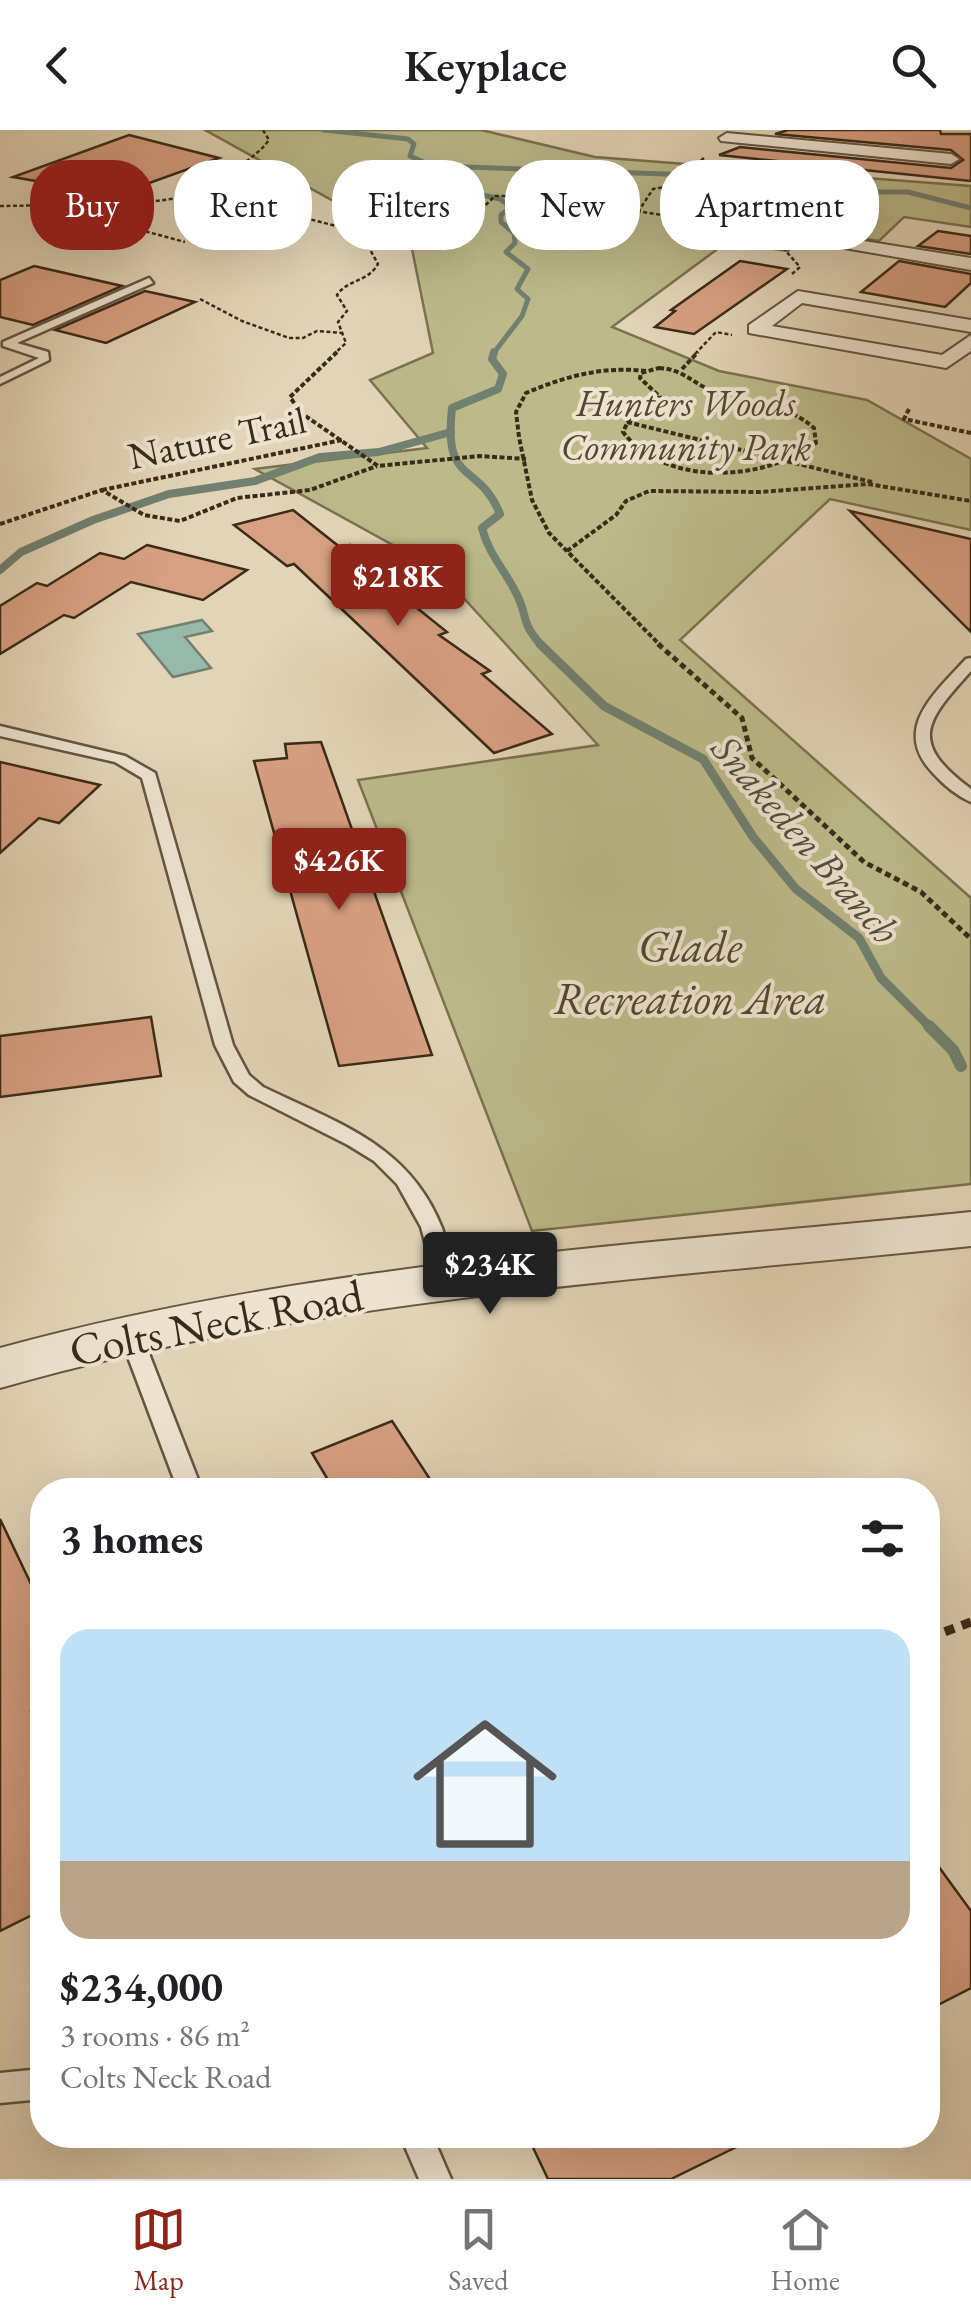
<!DOCTYPE html>
<meta charset="utf-8">
<style>
:root{--surface:#fff;--page:#f6f6f6;--text:#202124;--muted:#757577;--line:#e0e0e0;--accent:#8f2418}
body{margin:0;font-family:"EB Garamond",serif;background:var(--page);color:var(--text);height:100vh;display:flex;flex-direction:column;font-size:38px;white-space:nowrap}
*{box-sizing:border-box;margin:0}
p{font-size:32px;color:var(--muted)}
.icon{flex:none;width:55px;height:55px;fill:none;stroke:currentColor;stroke-width:2;stroke-linecap:round;stroke-linejoin:round}
.map{position:relative;flex:1;overflow:hidden}
.side{position:absolute;left:30px;top:1348px;width:910px;height:670px;display:flex;flex-direction:column;background:var(--surface);border-radius:40px;box-shadow:0 10px 40px #0002}
.side>*{flex:none}
.guide{position:absolute;left:30px;top:30px;width:912px;height:90px;display:flex;gap:20px}
.price{position:absolute;translate:-50% -85px;padding:0 22px;border-radius:10px;background:var(--accent);color:#fff;font-size:32px;line-height:65px;filter:drop-shadow(0 2px 5px #0008)}
.price::after{content:'';position:absolute;left:50%;top:60px;width:30px;height:22px;margin-left:-15px;background:inherit;clip-path:polygon(0 0,100% 0,50% 100%)}
.price.current{background:#222;color:#fff}
ul{padding:0;list-style:none}
li{display:grid;align-content:center;gap:20px;height:530px;padding:0 30px}
li+li{border-top:2px solid var(--line)}
li span{display:grid;place-items:center;height:310px;border-radius:30px;color:#555}
li>.icon{margin-inline-start:auto}
span .icon{width:180px;height:180px;fill:#fffc;stroke-width:1}
li b{font-size:42px}
h2{display:flex;justify-content:space-between;align-items:center;height:120px;padding:0 30px;font-size:42px}
.chip{padding:0 35px;border-radius:40px;background:var(--surface);box-shadow:0 10px 40px #0002;font-size:35px;line-height:90px}
.chip.current{background:var(--accent);color:#fff}
header{display:flex;justify-content:space-between;align-items:center;height:130px;padding:0 30px;background:var(--surface);font-size:45px;font-weight:600}
.tabs{display:flex;justify-content:space-around;align-items:center;height:140px;border-top:2px solid var(--line);background:var(--surface);font-size:28px;color:var(--muted)}
.tabs a{display:grid;justify-items:center;gap:5px}
.tabs .current{color:var(--accent)}
.map>svg:first-child{display:block}
.green{fill:#bcba89;stroke:#7a7250;stroke-width:2.5}
.water{fill:#96b9aa;stroke:#718070;stroke-width:2.5}
.lines{fill:none;stroke-linecap:round;stroke-linejoin:round}
.stream-far3{stroke:#718070;stroke-width:5}
.stream-far2{stroke:#718070;stroke-width:8}
.stream-far1{stroke:#718070;stroke-width:9}
.stream{stroke:#718070;stroke-width:12}
.building{fill:#d8a082;stroke:#392b18;stroke-width:2.5}
.service-casing{stroke:#645540;stroke-width:5}
.minor-casing{stroke:#645540;stroke-width:4}
.tertiary-casing{stroke:#645540;stroke-width:4}
.path-far3{stroke:#392b18;stroke-width:2.5;stroke-dasharray:4 2.5;stroke-linecap:butt}
.path-far2{stroke:#392b18;stroke-width:4;stroke-dasharray:5 2.5;stroke-linecap:butt}
.path-far1{stroke:#392b18;stroke-width:5;stroke-dasharray:6 4;stroke-linecap:butt}
.path{stroke:#392b18;stroke-width:9;stroke-dasharray:10 8;stroke-linecap:butt}
.service{fill:#ede3d0;fill-rule:evenodd}
.minor{fill:#ede3d0;fill-rule:evenodd}
.tertiary{fill:#ede3d0;fill-rule:evenodd}
.labels{text-anchor:middle;stroke-width:8;stroke-linejoin:round;paint-order:stroke}
.far-park-label{font-size:38px;font-style:italic;fill:#53482f;stroke:#ede3d0}
.far-street-label{font-size:38px;fill:#392b18;stroke:#ede3d0}
.far-water-label{font-size:40px;font-style:italic;fill:#504e3c;stroke:#ede3d0}
.park-label{font-size:45px;font-style:italic;fill:#53482f;stroke:#ede3d0}
.street-label{font-size:45px;fill:#392b18;stroke:#ede3d0}
</style>
<header><svg class="icon" aria-label="back" viewBox="0 0 24 24"><path d="M15 5l-7 7 7 7"/></svg>Keyplace<svg class="icon" aria-label="search" viewBox="0 0 24 24"><circle cx="10" cy="10" r="6"/><path d="M15 15l6 6"/></svg></header>
<div class="map">
<svg width="971" height="2049" viewBox="0 0 971 2049">
<rect width="100%" height="100%" fill="#e3d4b7"/>
<filter id="stains"><feTurbulence type="fractalNoise" baseFrequency=".002" numOctaves="4"/><feColorMatrix values="0 0 0 0 .2 0 0 0 0 .09 0 0 0 0 .02 0 0 0 .5 -.17"/></filter>
<radialGradient id="worn" r=".72"><stop offset=".6" stop-color="#630" stop-opacity="0"/><stop offset="1" stop-color="#630" stop-opacity=".3"/></radialGradient>
<polygon class="green" points="205,0 481,0 595,27 971,56 971,97 904,87 879,111 811,100 788,121 727,112 612,197 719,241 867,270 971,329 971,400 830,369 680,510 971,768 971,1054 532,1101 358,650 598,615 438,440 255,339 427,318 370,250 433,223 411,114"/>
<polygon class="water" points="202,490 212,501 185,507 211,538 173,547 138,504"/>
<g class="lines">
<g class="stream-far3">
<polyline points="324,0 408,9 414,14 410,26 452,45 452,58 500,69 511,77 501,85 501,92 514,103 515,113 506,122 528,139 517,159 528,169 522,186 493,224"/>
<polyline points="437,36 808,49 849,62 908,62 971,78"/>
</g>
<g class="stream-far2">
<path d="M494,222L492,229L503,244L498,259L452,278C443,357 478,330 500,384L482,398C488,423 504,439 515,461C529,486 519,491 542,516"/>
<polyline points="0,440 21,422 93,390 169,364 255,351 320,327 379,322 451,302"/>
</g>
<polyline class="stream-far1" points="540,514 604,576 703,629 753,707 796,759 859,808 881,848 931,898"/>
<polyline class="stream" points="929,896 953,920 961,936"/>
</g>
<g class="building">
<polygon points="788,0 940,0 941,4 971,4 971,51 719,25 740,17 951,38 963,30 951,20 775,4"/>
<polygon points="129,5 219,28 116,65 13,47"/>
<polygon points="938,101 971,106 971,124 918,116"/>
<polygon points="740,131 787,139 694,204 655,197 675,181 671,180"/>
<polygon points="899,131 971,144 971,153 945,177 861,162"/>
<polygon points="34,136 122,156 33,195 0,187 0,150"/>
<polygon points="145,161 195,172 106,213 55,200"/>
<polygon points="293,380 341,418 350,415 411,464 417,478 447,502 439,505 490,541 482,544 552,604 494,623 294,434 287,436 234,395"/>
<polygon points="850,381 971,409 971,502"/>
<polygon points="147,415 247,440 203,470 131,452 74,488 64,485 0,524 0,476 37,453 47,456 100,423 124,429"/>
<polygon points="321,612 432,925 339,936 254,631 287,628 285,614"/>
<polygon points="0,632 100,655 59,693 39,688 0,723"/>
<polygon points="151,887 161,946 0,967 0,906"/>
<polygon points="392,1291 437,1360 334,1360 312,1323"/>
<polygon points="0,1389 42,1477 42,1577 31,1582 42,1607 42,1780 0,1801"/>
<polygon points="928,1722 971,1781 971,1858 928,1880"/>
<polygon points="527,2005 761,2005 671,2049 548,2049"/>
</g>
<g class="lines">
<defs>
<g id="service">
<polygon points="149,148 153,153 17,213 48,222 49,230 0,254 0,247 39,228 3,216 3,212"/>
<path d="M971,528V541C925,592 908,612 971,659V672C957,666 943,654 933,643C891,599 935,563 966,529Z"/>
<path d="M0,596L125,626L155,643L233,915L249,945L263,957C337,993 409,1014 442,1098C448,1115 451,1134 456,1151L453,1156H437L421,1097L397,1054L374,1031L348,1015L249,965L234,952L215,915L142,648L115,632L0,606Z"/>
<polygon points="130,1195 138,1197 141,1203 202,1360 178,1360 119,1203 122,1197"/>
<polygon points="42,1939 42,1969 0,1973 0,1943"/>
<polygon points="400,2005 432,2005 451,2049 419,2049"/>
</g>
<g id="minor">
<polygon points="727,3 951,24 959,29 951,34 721,11 719,8"/>
<polygon points="839,107 971,128 971,140 833,116 833,108"/>
<polygon points="798,161 971,190 971,202 802,173 772,196 942,225 971,205 971,221 946,238 749,203 749,195"/>
</g>
<path id="tertiary" d="M971,1082V1116C645,1150 316,1167 0,1258V1218C317,1131 646,1115 971,1082Z"/>
</defs>
<use href="#service" class="service-casing"/>
<use href="#minor" class="minor-casing"/>
<use href="#tertiary" class="tertiary-casing"/>
<g class="path-far3">
<path d="M263,0L269,10C253,32 225,40 211,64L352,100L362,105L378,134C368,152 348,149 337,165L347,181L338,192L346,213L334,224"/>
<polyline points="704,28 700,31 720,34 692,45 693,52 715,62 760,71"/>
<polyline points="45,70 131,40"/>
<polyline points="125,75 126,91 133,98 185,112"/>
<polyline points="0,76 132,74 211,64"/>
<polyline points="638,82 653,59 692,52"/>
<polyline points="362,105 461,91 473,87 495,66 540,66 675,87 818,99"/>
<polyline points="792,144 800,137 777,111 799,88"/>
<polyline points="200,169 242,191 289,208 303,208 317,201 342,203"/>
<polyline points="695,224 716,202 732,205"/>
</g>
<g class="path-far2">
<polyline points="337,222 290,267 301,283 378,336 479,326 526,329"/>
<path d="M659,238C684,239 694,255 717,263C751,276 785,272 814,298L816,313C764,352 665,357 623,302L630,287L660,267L640,248L641,243Z"/>
<polyline points="682,239 698,222"/>
<path d="M646,241C603,236 566,246 526,263L516,282L519,307L532,370L549,403L661,516"/>
<polyline points="909,279 904,289 971,303"/>
<polyline points="627,292 872,352"/>
<polyline points="102,360 342,310"/>
<polyline points="0,394 102,360 144,385 180,391 237,368 310,360 377,336"/>
<polyline points="567,421 616,385 626,371 649,361 760,362 868,354 971,371"/>
</g>
<polyline class="path-far1" points="658,514 742,588 752,628 864,732 921,762 971,809"/>
<polyline class="path" points="928,1508 971,1492"/>
<use href="#service" class="service"/>
<use href="#minor" class="minor"/>
<use href="#tertiary" class="tertiary"/>
</g>
<g class="labels">
<g class="far-park-label">
<text x="686" y="286">Hunters Woods<tspan x="686" dy="44">Community Park</tspan></text>
</g>
<g class="far-street-label">
<text transform="translate(217 308) rotate(-12)" y="13">Nature Trail</text>
</g>
<g class="far-water-label">
<text transform="translate(806 709) rotate(49)" y="14">Snakeden Branch</text>
</g>
<g class="park-label">
<text x="690" y="832">Glade<tspan x="690" dy="52">Recreation Area</tspan></text>
</g>
<g class="street-label">
<text transform="translate(216 1192) rotate(-11)" y="16">Colts Neck Road</text>
</g>
</g>
<rect width="100%" height="100%" filter="url(#stains)"/>
<rect width="100%" height="100%" fill="url(#worn)"/>
</svg>
<b class="price" style="left:398px;top:499px">$218K</b>
<b class="price" style="left:339px;top:783px">$426K</b>
<b class="price current" style="left:490px;top:1187px">$234K</b>
<div class="guide">
<a class="chip current">Buy</a>
<a class="chip">Rent</a>
<a class="chip">Filters</a>
<a class="chip">New</a>
<a class="chip">Apartment</a>
</div>
<section class="side">
<h2>3 homes<svg class="icon" aria-label="filters" viewBox="0 0 24 24"><path d="M4 7h16M4 17h16"/><circle cx="9" cy="7" r="2"/><circle cx="15" cy="17" r="2"/></svg></h2>
<ul>
<li><span style="background:linear-gradient(#bfe0f5 75%,#b9a48a 0)"><svg class="icon" aria-label="home" viewBox="0 0 24 24"><path d="M3 11l9-7 9 7M6 9v11h12V9"/></svg></span><div><b>$234,000</b><p>3 rooms · 86 m²</p><p>Colts Neck Road</p></div></li>
</ul>
</section>
</div>
<nav class="tabs">
<a class="current"><svg class="icon" aria-label="map" viewBox="0 0 24 24"><path d="M3 6l6-2 6 2 6-2v14l-6 2-6-2-6 2zM9 4v14M15 6v14"/></svg>Map</a>
<a><svg class="icon" aria-label="saved" viewBox="0 0 24 24"><path d="M7 4h10v16l-5-4-5 4z"/></svg>Saved</a>
<a><svg class="icon" aria-label="home" viewBox="0 0 24 24"><path d="M3 11l9-7 9 7M6 9v11h12V9"/></svg>Home</a>
</nav>
